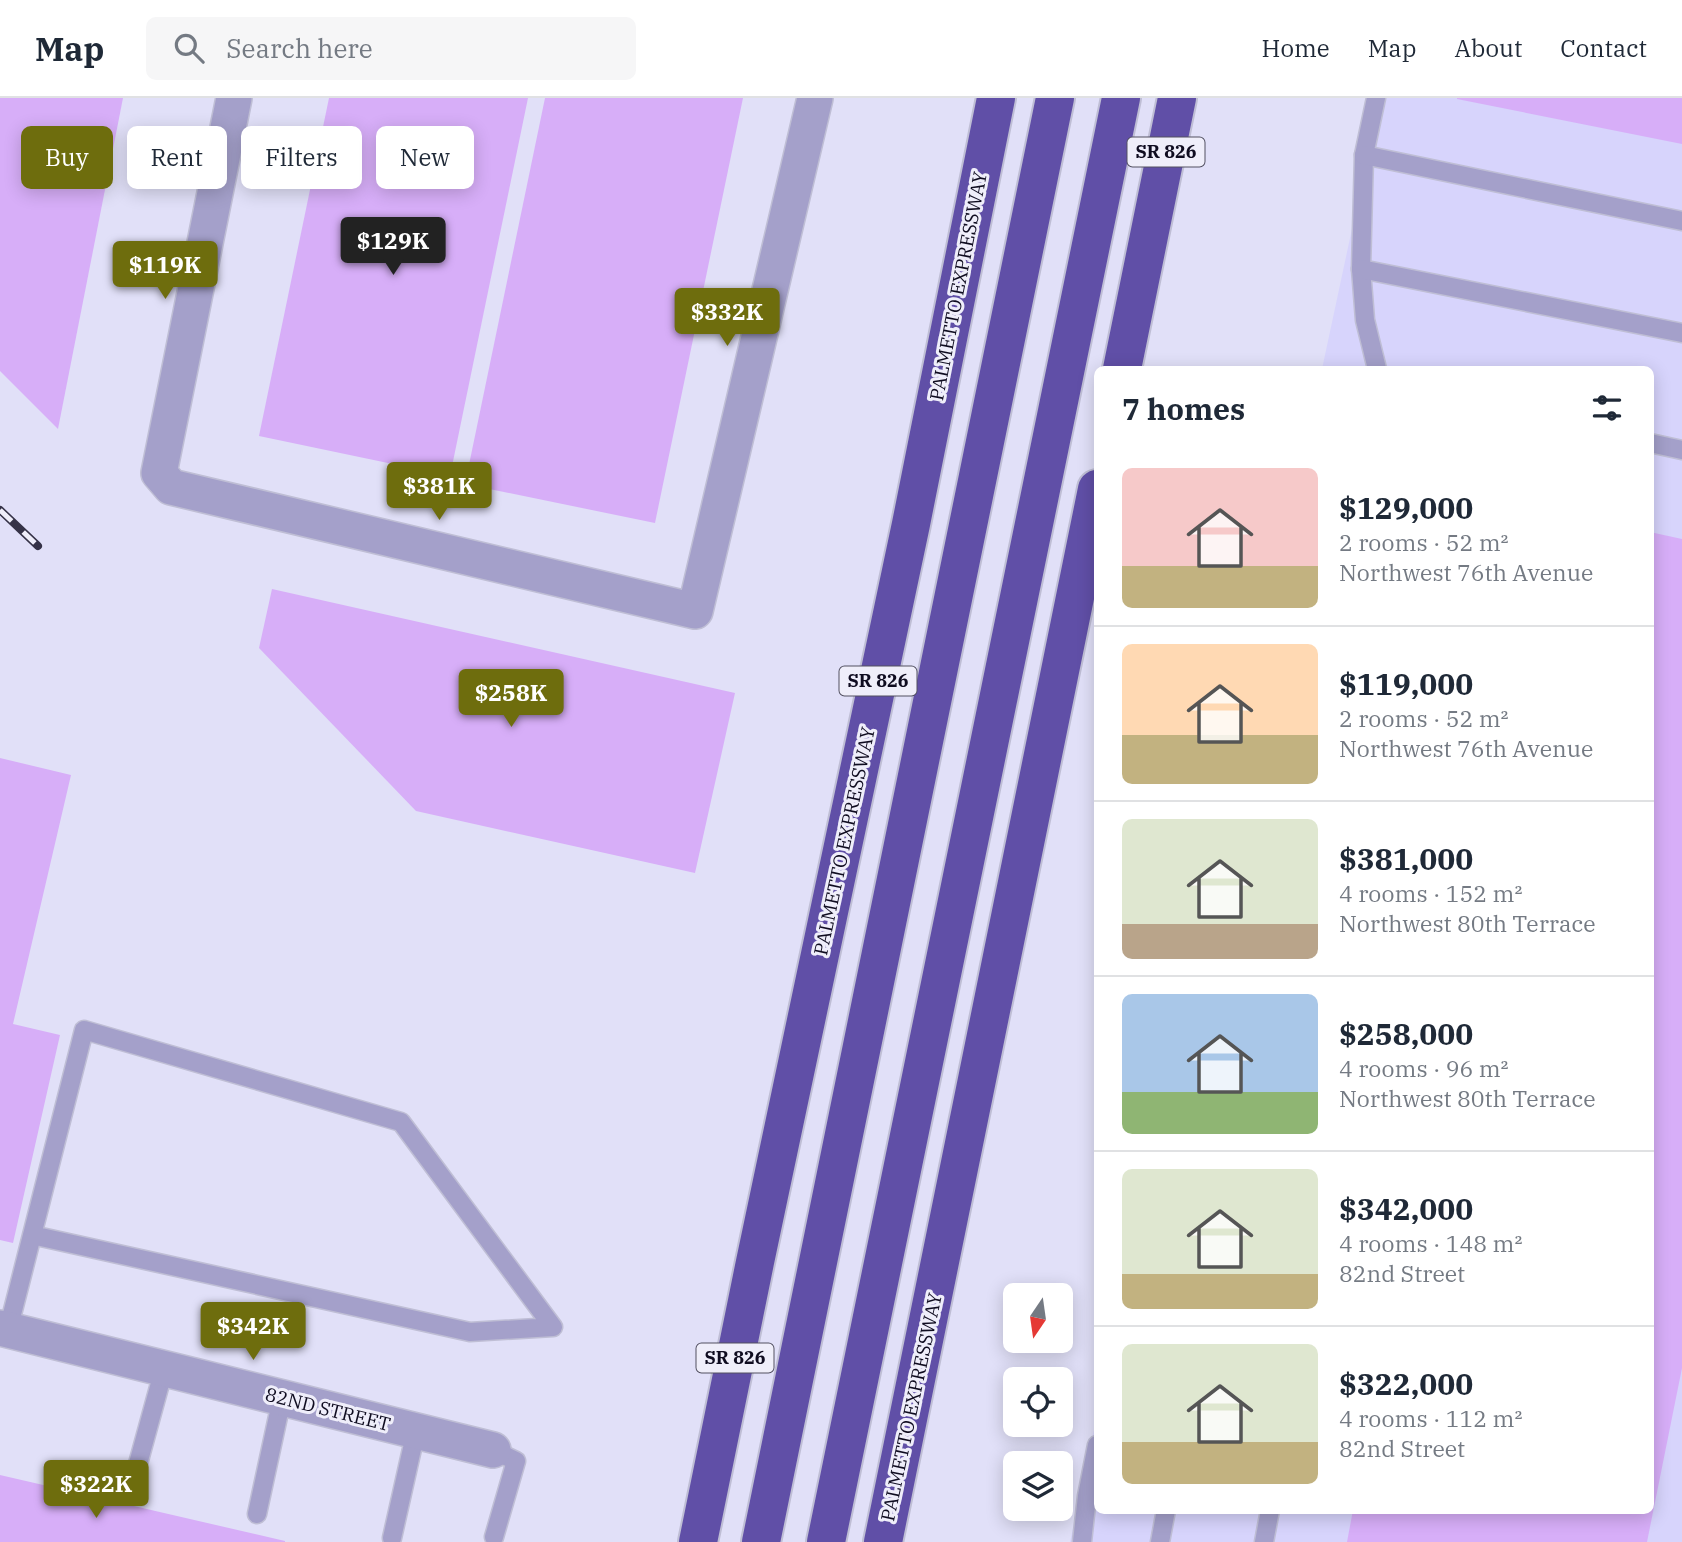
<!DOCTYPE html>
<meta charset="utf-8">
<style>
:root{--surface:#fff;--page:#f6f6f7;--text:#1f2937;--muted:#747a83;--line:#e0e1e3;--accent:#6e6d0d}
body{margin:0;font-family:"IBM Plex Serif",serif;background:var(--page);color:var(--text);height:100vh;display:flex;flex-direction:column;font-size:26px;white-space:nowrap}
*{box-sizing:border-box;margin:0}
p{font-size:23px;color:var(--muted)}
.icon{flex:none;width:38px;height:38px;fill:none;stroke:currentColor;stroke-width:2;stroke-linecap:round;stroke-linejoin:round}
.map{position:relative;flex:1;overflow:hidden}
.panel{position:absolute;left:1094px;top:268px;width:560px;height:1148px;display:flex;flex-direction:column;background:var(--surface);border-radius:10px;box-shadow:0 4px 18px #0003}
.panel>*{flex:none}
.hud{position:absolute;left:21px;top:28px;width:665px;height:63px;display:flex;gap:14px}
.needle{width:46px;rotate:193deg}
.controls{position:absolute;left:1003px;top:1185px;display:grid;gap:14px}
.controls a{display:grid;place-items:center;width:70px;height:70px;border-radius:10px;background:var(--surface);box-shadow:0 4px 18px #0003;font-size:35px}
.price{position:absolute;translate:-50% -60px;padding:0 16px;border-radius:7px;background:var(--accent);color:#fff;font-size:23px;line-height:46px;filter:drop-shadow(0 2px 4px #0008)}
.price::after{content:'';position:absolute;left:50%;top:42px;width:21px;height:16px;margin-left:-10px;background:inherit;clip-path:polygon(0 0,100% 0,50% 100%)}
.price.on{background:#222;color:#fff}
ul{padding:0;list-style:none}
li{display:flex;align-items:center;gap:21px;height:175px;padding:0 28px}
li+li{border-top:2px solid var(--line)}
li span{display:grid;place-items:center;flex:none;width:196px;height:140px;border-radius:10px;color:#555}
li>.icon{margin-inline-start:auto}
span .icon{width:84px;height:84px;fill:#fffc;stroke-width:1}
li b{font-size:30px}
h2{display:flex;justify-content:space-between;align-items:center;height:84px;padding:0 28px;font-size:30px}
.pill{padding:0 24px;border-radius:10px;background:var(--surface);box-shadow:0 4px 18px #0003;font-size:24px;line-height:63px}
.pill.on{background:var(--accent);color:#fff}
header{display:flex;align-items:center;gap:42px;box-sizing:border-box;height:98px;padding:0 35px;background:var(--surface);border-bottom:2px solid var(--line)}
header strong{font-size:33px}
nav{display:flex;gap:38px;margin-inline-start:auto;font-size:24px}
.search{width:490px;height:63px;background:var(--page);display:flex;align-items:center;gap:18px;box-sizing:border-box;padding:0 24px;border-radius:10px;color:var(--muted);font-size:26px}
.map>svg:first-child{display:block}
.built{fill:#d7d4fc}
.building{fill:#d7aef8}
.lines{fill:none;stroke-linecap:round;stroke-linejoin:round}
.service-casing{stroke:#bfbed5;stroke-width:21}
.minor-casing{stroke:#bfbed5;stroke-width:38}
.motorway-casing{stroke:#bfbed5;stroke-width:42}
.service{stroke:#a4a0ca;stroke-width:18}
.minor{stroke:#a4a0ca;stroke-width:35}
.motorway{stroke:#604fa7;stroke-width:38}
.rail-casing{stroke:#353247;stroke-width:8}
.rail{stroke:#efeefa;stroke-width:5;stroke-dasharray:16;stroke-linecap:butt}
.labels{text-anchor:middle;stroke-width:6;stroke-linejoin:round;paint-order:stroke}
.shield{fill:#efeefa;stroke:#525061;stroke-width:2}
.shield-label{font-size:18px;font-weight:bold;fill:#0f0c20}
.street-label{font-size:19px;fill:#0f0c20;stroke:#efeefa}
</style>
<header>
<strong>Map</strong>
<div class="search"><svg class="icon" aria-label="search" viewBox="0 0 24 24"><circle cx="10" cy="10" r="6"/><path d="M15 15l6 6"/></svg>Search here</div>
<nav><a>Home</a><a>Map</a><a>About</a><a>Contact</a></nav>
</header>
<div class="map">
<svg width="1682" height="1444" viewBox="0 0 1682 1444">
<rect width="100%" height="100%" fill="#e1e0f8"/>
<polygon class="built" points="1380,0 1682,0 1682,1444 1070,1444 1097,1318 1097,1412 1650,1412 1650,271 1322,271"/>
<g class="building">
<polygon points="0,0 123,0 58,331 0,273"/>
<polygon points="329,0 528,0 450,378 259,338"/>
<polygon points="545,0 743,0 655,425 465,386"/>
<polygon points="1457,0 1682,0 1682,46 1457,1"/>
<polygon points="1650,434 1682,441 1682,1270 1647,1444 1347,1444 1353,1412 1650,1412"/>
<polygon points="272,491 735,595 695,775 416,713 259,550"/>
<polygon points="0,660 71,677 13,926 60,937 13,1145 0,1142"/>
<polygon points="0,1377 285,1443 285,1444 0,1444"/>
</g>
<g class="lines">
<defs>
<g id="service">
<polyline points="1376,0 1364,57 1361,171 1365,222 1377,271"/>
<polyline points="1364,57 1682,123"/>
<polyline points="1361,171 1682,235"/>
<polyline points="1650,345 1682,352"/>
<polyline points="8,1232 84,932 401,1024 553,1229 470,1234 32,1137"/>
<polyline points="493,1352 516,1363 494,1439"/>
<polyline points="133,1384 164,1271"/>
<polyline points="257,1416 282,1300"/>
<polyline points="392,1440 416,1333"/>
<polyline points="1082,1444 1087,1398 1097,1347"/>
<polyline points="1160,1444 1166,1412"/>
<polyline points="1264,1444 1270,1412"/>
</g>
<g id="minor">
<polyline points="234,0 159,375 171,389 695,513 815,0"/>
<polyline points="0,1230 493,1352"/>
</g>
<g id="motorway">
<polyline points="1122,271 1177,0"/>
<polyline points="698,1444 755,1164 911,426 996,0"/>
<polyline points="761,1444 1055,0"/>
<polyline points="826,1444 1121,0"/>
<polyline points="883,1444 1097,391"/>
</g>
</defs>
<use href="#service" class="service-casing"/>
<use href="#minor" class="minor-casing"/>
<use href="#motorway" class="motorway-casing"/>
<use href="#service" class="service"/>
<use href="#minor" class="minor"/>
<use href="#motorway" class="motorway"/>
<defs>
<polyline id="rail" points="0,412 38,448"/>
</defs>
<use href="#rail" class="rail-casing"/>
<use href="#rail" class="rail"/>
</g>
<g class="labels">
<g class="shield">
<rect x="1127.5" y="39.5" width="77" height="29" rx="5"/>
<rect x="839.5" y="568.5" width="77" height="29" rx="5"/>
<rect x="696.5" y="1245.5" width="77" height="29" rx="5"/>
</g>
<g class="shield-label">
<text x="1166" y="60">SR 826</text>
<text x="878" y="589">SR 826</text>
<text x="735" y="1266">SR 826</text>
</g>
<g class="street-label">
<text transform="translate(958 188) rotate(-79)" y="7">PALMETTO EXPRESSWAY</text>
<text transform="translate(844 743) rotate(-78)" y="7">PALMETTO EXPRESSWAY</text>
<text transform="translate(911 1309) rotate(-78)" y="7">PALMETTO EXPRESSWAY</text>
<text transform="translate(328 1311) rotate(14)" y="7">82ND STREET</text>
</g>
</g>
</svg>
<div class="controls">
<a><svg class="needle" viewBox="-14 -14 28 28"><path d="M0-13l5 13h-10z" fill="#e53935"/><path d="M0 13l5-13h-10z" fill="#747a83"/></svg></a>
<a><svg class="icon" aria-label="locate" viewBox="0 0 24 24"><circle cx="12" cy="12" r="6"/><path d="M12 2v4M12 18v4M2 12h4M18 12h4"/></svg></a>
<a><svg class="icon" aria-label="layers" viewBox="0 0 24 24"><path d="M12 4l9 5-9 5-9-5zM3 14l9 5 9-5"/></svg></a>
</div>
<b class="price on" style="left:393px;top:179px">$129K</b>
<b class="price" style="left:165px;top:203px">$119K</b>
<b class="price" style="left:727px;top:250px">$332K</b>
<b class="price" style="left:439px;top:424px">$381K</b>
<b class="price" style="left:511px;top:631px">$258K</b>
<b class="price" style="left:253px;top:1264px">$342K</b>
<b class="price" style="left:96px;top:1422px">$322K</b>
<div class="hud">
<a class="pill on">Buy</a>
<a class="pill">Rent</a>
<a class="pill">Filters</a>
<a class="pill">New</a>
</div>
<section class="panel">
<h2>7 homes<svg class="icon" aria-label="filters" viewBox="0 0 24 24"><path d="M4 7h16M4 17h16"/><circle cx="9" cy="7" r="2"/><circle cx="15" cy="17" r="2"/></svg></h2>
<ul>
<li><span style="background:linear-gradient(#f6c9c9 70%,#c2b280 0)"><svg class="icon" aria-label="home" viewBox="0 0 24 24"><path d="M3 11l9-7 9 7M6 9v11h12V9"/></svg></span><div><b>$129,000</b><p>2 rooms · 52 m²</p><p>Northwest 76th Avenue</p></div></li>
<li><span style="background:linear-gradient(#ffd9b3 65%,#c2b280 0)"><svg class="icon" aria-label="home" viewBox="0 0 24 24"><path d="M3 11l9-7 9 7M6 9v11h12V9"/></svg></span><div><b>$119,000</b><p>2 rooms · 52 m²</p><p>Northwest 76th Avenue</p></div></li>
<li><span style="background:linear-gradient(#dfe7d0 75%,#b9a48a 0)"><svg class="icon" aria-label="home" viewBox="0 0 24 24"><path d="M3 11l9-7 9 7M6 9v11h12V9"/></svg></span><div><b>$381,000</b><p>4 rooms · 152 m²</p><p>Northwest 80th Terrace</p></div></li>
<li><span style="background:linear-gradient(#a9c7e8 70%,#8fb573 0)"><svg class="icon" aria-label="home" viewBox="0 0 24 24"><path d="M3 11l9-7 9 7M6 9v11h12V9"/></svg></span><div><b>$258,000</b><p>4 rooms · 96 m²</p><p>Northwest 80th Terrace</p></div></li>
<li><span style="background:linear-gradient(#dfe7d0 75%,#c2b280 0)"><svg class="icon" aria-label="home" viewBox="0 0 24 24"><path d="M3 11l9-7 9 7M6 9v11h12V9"/></svg></span><div><b>$342,000</b><p>4 rooms · 148 m²</p><p>82nd Street</p></div></li>
<li><span style="background:linear-gradient(#dfe7d0 70%,#c2b280 0)"><svg class="icon" aria-label="home" viewBox="0 0 24 24"><path d="M3 11l9-7 9 7M6 9v11h12V9"/></svg></span><div><b>$322,000</b><p>4 rooms · 112 m²</p><p>82nd Street</p></div></li>
</ul>
</section>
</div>
